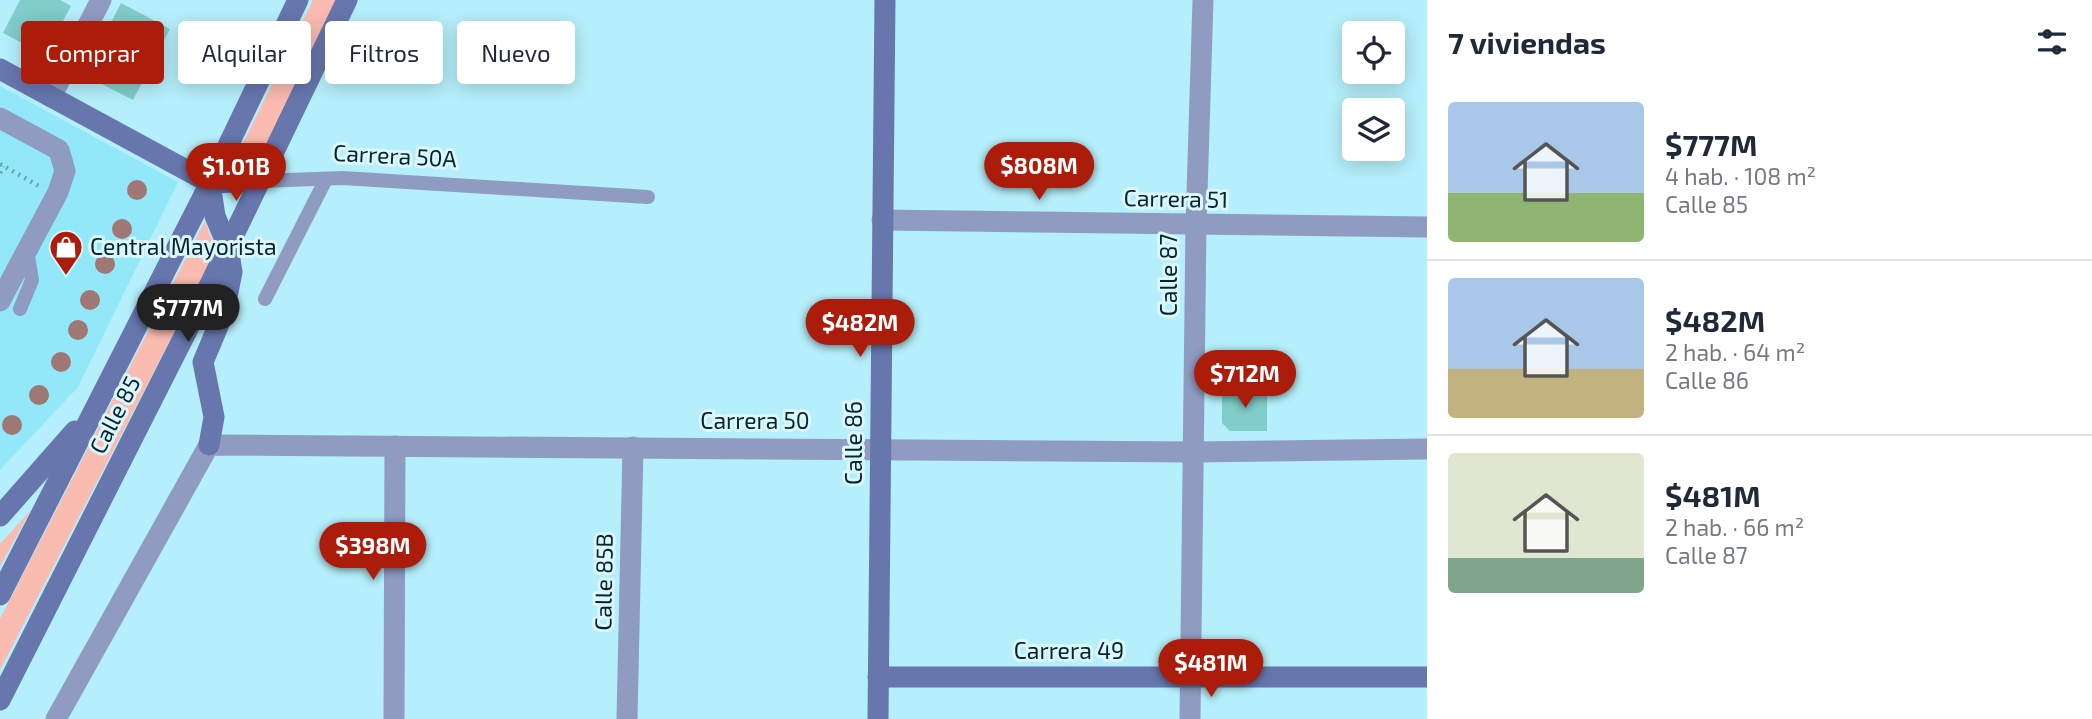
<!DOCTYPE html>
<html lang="es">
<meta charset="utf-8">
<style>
:root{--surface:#fff;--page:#f6f6f7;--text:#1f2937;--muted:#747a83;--line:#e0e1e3;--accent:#ac1c0b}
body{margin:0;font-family:"Exo 2",sans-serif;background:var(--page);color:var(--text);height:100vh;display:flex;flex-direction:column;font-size:26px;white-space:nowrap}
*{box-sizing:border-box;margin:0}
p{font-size:23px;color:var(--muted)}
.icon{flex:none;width:38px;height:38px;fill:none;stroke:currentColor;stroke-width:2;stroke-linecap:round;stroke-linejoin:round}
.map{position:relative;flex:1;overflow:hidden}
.panel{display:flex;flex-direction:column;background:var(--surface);width:665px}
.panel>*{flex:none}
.guide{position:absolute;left:21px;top:21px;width:665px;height:63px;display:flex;gap:14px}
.buttons{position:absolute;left:1342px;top:21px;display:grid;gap:14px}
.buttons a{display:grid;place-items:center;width:63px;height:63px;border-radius:7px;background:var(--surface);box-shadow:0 4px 18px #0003;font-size:35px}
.price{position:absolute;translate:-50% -60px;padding:0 16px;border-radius:24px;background:var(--accent);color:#fff;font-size:23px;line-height:46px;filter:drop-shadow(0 2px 4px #0008)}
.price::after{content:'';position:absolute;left:50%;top:42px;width:21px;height:16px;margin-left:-10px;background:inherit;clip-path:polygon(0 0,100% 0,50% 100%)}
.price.on{background:#222;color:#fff}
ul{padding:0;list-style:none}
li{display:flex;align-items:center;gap:21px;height:175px;padding:0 21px}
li+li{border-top:2px solid var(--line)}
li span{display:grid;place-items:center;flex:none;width:196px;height:140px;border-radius:7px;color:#555}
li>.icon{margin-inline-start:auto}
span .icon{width:84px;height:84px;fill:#fffc;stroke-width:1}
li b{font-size:30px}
h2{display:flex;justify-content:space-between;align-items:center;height:84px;padding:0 21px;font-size:30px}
.pill{padding:0 24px;border-radius:7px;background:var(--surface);box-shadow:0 4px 18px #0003;font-size:24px;line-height:63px}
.pill.on{background:var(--accent);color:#fff}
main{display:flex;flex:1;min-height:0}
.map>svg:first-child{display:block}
.built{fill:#92e8f8}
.green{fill:#fabbb0}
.building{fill:#81cdc9}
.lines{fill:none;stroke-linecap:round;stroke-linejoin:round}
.path{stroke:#6f9fa9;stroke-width:4.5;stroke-dasharray:2 5;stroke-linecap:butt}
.lane{stroke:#8f9bc0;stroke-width:14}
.street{stroke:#8f9bc0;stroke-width:21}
.secondary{stroke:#6777ad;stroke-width:21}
.tree{fill:#9f7875}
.labels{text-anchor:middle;stroke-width:6;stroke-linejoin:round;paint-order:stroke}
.street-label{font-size:23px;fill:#05252b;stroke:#dbf7fd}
.poi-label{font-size:23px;fill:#05252b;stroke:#dbf7fd;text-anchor:start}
</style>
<main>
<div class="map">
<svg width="1427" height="719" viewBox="0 0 1427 719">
<rect width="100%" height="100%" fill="#b5effb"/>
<polygon class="built" points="0,86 178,182 78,387 0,470"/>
<g class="green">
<polygon points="313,0 337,0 263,154 232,166"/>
<polygon points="205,221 216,251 0,670 0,619"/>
<polygon points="31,510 0,566 0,544"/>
</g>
<g class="building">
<polygon points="20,0 60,0 71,6 45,55 3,33"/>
<polygon points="121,3 170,29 133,100 84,75"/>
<polygon points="1222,389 1267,389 1267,431 1230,431 1222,423"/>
</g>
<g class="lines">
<g class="path">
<polyline points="0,164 39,186"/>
<polyline points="0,173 3,166"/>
</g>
<g class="lane">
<polyline points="260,181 343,178 648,197"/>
<polyline points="265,299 326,179"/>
<polyline points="20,309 32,280 27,250"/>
</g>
<g class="street">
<polyline points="51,97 101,0"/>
<polyline points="0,118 59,150 65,171 58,192 0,301"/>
<polyline points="882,220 1427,227"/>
<polyline points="56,719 209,445 1194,452 1427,449"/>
<polyline points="394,719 395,446"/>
<polyline points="627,719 633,447"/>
<polyline points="1190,719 1196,226 1203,0"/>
</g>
<g class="secondary">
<polyline points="0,69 210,183 260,181"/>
<polyline points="209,445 214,417 203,362 224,312 232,272 228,247 215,216 210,183"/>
<polyline points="0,516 75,431"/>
<polyline points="0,595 210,183 298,0"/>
<polyline points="878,677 1427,677"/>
<polyline points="0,700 202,301 347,0"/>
<polyline points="878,719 885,0"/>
</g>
</g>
<g class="tree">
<circle cx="137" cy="190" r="10"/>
<circle cx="122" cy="229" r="10"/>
<circle cx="105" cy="264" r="10"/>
<circle cx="90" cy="300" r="10"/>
<circle cx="78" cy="330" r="10"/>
<circle cx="61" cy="362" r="10"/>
<circle cx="39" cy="395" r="10"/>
<circle cx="12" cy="425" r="10"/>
</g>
<defs>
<symbol id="shop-pin" viewBox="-11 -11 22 30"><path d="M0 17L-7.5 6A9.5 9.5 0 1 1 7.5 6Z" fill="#ac1c0b" stroke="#dbf7fd"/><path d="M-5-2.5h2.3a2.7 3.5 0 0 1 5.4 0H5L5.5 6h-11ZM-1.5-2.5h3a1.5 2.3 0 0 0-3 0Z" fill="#fff"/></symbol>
</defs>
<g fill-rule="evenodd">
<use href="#shop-pin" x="47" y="228" width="38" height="52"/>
</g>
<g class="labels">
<g class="street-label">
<text transform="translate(395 156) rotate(3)" y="8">Carrera 50A</text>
<text transform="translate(1176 199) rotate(1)" y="8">Carrera 51</text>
<text transform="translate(1169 275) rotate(-90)" y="8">Calle 87</text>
<text transform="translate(115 415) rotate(-63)" y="8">Calle 85</text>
<text x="755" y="429">Carrera 50</text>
<text transform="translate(854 443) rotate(-90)" y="8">Calle 86</text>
<text transform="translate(604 582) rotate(-89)" y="8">Calle 85B</text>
<text x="1069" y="659">Carrera 49</text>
</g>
<g class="poi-label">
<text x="90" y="255">Central Mayorista</text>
</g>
</g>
</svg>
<div class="buttons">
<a><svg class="icon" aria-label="locate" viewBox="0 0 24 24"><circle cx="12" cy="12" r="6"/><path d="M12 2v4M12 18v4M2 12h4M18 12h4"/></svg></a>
<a><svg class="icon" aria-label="layers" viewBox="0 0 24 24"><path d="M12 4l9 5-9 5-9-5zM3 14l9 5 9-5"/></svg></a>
</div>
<b class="price" style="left:1039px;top:202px">$808M</b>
<b class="price" style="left:236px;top:203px">$1.01B</b>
<b class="price on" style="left:188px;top:344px">$777M</b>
<b class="price" style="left:860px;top:359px">$482M</b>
<b class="price" style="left:1245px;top:410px">$712M</b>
<b class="price" style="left:373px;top:582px">$398M</b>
<b class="price" style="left:1211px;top:699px">$481M</b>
<div class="guide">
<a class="pill on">Comprar</a>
<a class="pill">Alquilar</a>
<a class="pill">Filtros</a>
<a class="pill">Nuevo</a>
</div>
</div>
<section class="panel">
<h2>7 viviendas<svg class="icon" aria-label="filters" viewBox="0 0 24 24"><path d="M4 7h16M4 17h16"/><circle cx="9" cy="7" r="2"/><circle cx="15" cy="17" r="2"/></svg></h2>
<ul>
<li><span style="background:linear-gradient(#a9c7e8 65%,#8fb573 0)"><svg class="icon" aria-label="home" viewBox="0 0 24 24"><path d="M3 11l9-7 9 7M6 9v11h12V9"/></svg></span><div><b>$777M</b><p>4 hab. · 108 m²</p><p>Calle 85</p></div></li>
<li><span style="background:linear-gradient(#a9c7e8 65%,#c2b280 0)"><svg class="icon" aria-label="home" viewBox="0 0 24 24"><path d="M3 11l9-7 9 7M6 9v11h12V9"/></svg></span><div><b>$482M</b><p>2 hab. · 64 m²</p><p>Calle 86</p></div></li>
<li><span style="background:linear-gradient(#dfe7d0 75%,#7fa58c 0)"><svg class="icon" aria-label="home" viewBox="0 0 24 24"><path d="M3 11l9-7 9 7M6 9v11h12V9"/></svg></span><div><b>$481M</b><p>2 hab. · 66 m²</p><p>Calle 87</p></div></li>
</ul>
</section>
</main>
